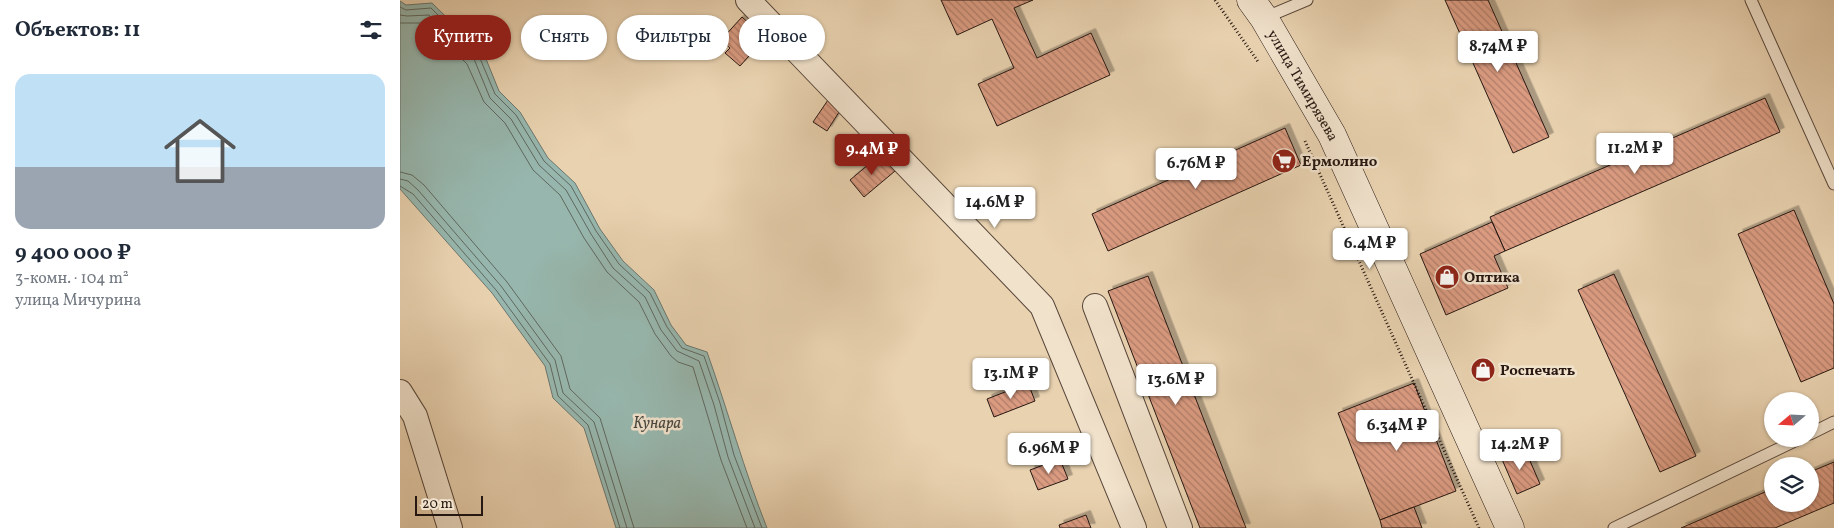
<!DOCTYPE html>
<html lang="ru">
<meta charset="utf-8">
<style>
:root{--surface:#fff;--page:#f2f2f3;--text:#1f2937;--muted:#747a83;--accent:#8f2418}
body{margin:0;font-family:Vollkorn,serif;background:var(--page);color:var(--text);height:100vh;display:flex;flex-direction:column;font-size:19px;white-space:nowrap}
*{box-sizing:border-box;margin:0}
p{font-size:16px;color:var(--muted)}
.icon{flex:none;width:28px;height:28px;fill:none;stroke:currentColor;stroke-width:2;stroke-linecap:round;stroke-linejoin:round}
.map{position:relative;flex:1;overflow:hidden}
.side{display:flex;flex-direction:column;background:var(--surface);width:400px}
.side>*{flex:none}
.hud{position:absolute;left:15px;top:15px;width:475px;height:45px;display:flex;gap:10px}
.needle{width:32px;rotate:251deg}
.controls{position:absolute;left:1364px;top:392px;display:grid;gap:10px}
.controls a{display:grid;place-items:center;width:55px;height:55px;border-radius:50%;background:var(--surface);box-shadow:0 1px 4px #0004;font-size:25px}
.scale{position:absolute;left:15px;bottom:12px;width:68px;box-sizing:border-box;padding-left:5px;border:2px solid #271812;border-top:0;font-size:14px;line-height:18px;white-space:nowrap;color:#271812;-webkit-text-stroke:4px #f1e2cc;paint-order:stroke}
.price{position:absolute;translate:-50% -42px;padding:0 11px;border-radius:5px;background:#fff;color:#222;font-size:16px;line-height:32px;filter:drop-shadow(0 1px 2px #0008)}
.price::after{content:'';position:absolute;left:50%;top:30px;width:15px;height:11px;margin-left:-8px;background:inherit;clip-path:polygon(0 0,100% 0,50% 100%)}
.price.on{background:var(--accent);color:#fff}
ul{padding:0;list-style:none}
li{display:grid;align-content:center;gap:10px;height:265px;padding:0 15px}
li span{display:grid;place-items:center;height:155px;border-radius:15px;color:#555}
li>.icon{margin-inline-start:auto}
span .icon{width:90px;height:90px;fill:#fffc;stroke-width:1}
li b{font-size:21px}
h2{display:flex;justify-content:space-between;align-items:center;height:60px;padding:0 15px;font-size:21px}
.pill{padding:0 18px;border-radius:22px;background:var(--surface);box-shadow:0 1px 4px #0004;font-size:18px;line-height:45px}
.pill.on{background:var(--accent);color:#fff}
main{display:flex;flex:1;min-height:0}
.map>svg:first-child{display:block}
.water{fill:#97b7ae;stroke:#6a7770}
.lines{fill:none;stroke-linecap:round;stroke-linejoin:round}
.shore{stroke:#5f6860;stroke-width:1}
.building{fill:url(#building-back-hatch);stroke:#271812;filter:url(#shadow)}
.lane-casing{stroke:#58463a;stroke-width:13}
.street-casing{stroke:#58463a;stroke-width:26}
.secondary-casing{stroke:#271812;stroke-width:29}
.path{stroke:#271812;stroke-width:3;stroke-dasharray:1 2.5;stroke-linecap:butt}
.lane{stroke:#f1e2cc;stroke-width:11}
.street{stroke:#f1e2cc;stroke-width:24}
.secondary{stroke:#f1e2cc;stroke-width:28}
.labels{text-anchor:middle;stroke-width:5;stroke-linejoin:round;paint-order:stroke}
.street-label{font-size:15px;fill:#271812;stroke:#f1e2cc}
.poi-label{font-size:15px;font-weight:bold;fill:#271812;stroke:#f1e2cc;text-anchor:start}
.water-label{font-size:16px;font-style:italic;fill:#494841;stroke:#f1e2cc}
</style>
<main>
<section class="side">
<h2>Объектов: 11<svg class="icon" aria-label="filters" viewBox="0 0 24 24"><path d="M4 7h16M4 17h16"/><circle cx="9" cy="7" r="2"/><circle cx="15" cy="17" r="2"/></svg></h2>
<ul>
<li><span style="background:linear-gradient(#bfe0f5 60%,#9aa5b1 0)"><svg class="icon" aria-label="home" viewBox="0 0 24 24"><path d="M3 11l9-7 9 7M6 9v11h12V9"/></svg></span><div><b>9 400 000 ₽</b><p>3-комн. · 104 m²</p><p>улица Мичурина</p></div></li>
</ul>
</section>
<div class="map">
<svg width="1434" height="528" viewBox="0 0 1434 528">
<defs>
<pattern id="building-back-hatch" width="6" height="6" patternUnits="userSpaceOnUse" patternTransform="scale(1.25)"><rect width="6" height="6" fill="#da9b81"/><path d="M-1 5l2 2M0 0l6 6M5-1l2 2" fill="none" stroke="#b17d68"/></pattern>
<filter id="shadow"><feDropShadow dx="4.5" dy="-4.5" stdDeviation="0" flood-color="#0004"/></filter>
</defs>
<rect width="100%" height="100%" fill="#e9d2b0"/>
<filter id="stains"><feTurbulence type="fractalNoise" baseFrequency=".004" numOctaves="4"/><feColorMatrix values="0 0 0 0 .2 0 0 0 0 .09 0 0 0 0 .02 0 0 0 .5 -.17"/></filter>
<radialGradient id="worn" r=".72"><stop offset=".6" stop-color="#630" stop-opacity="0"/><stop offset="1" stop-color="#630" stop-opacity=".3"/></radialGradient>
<path class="water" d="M0,1L6,5L32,3L84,54L99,91L120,112L148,158L175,183L200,229L223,261L254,290L271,325L286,345L307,352C328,411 344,470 367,528H216L184,428L153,398L145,366L92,293L0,189Z"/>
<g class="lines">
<g class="shore">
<polyline points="0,7 6,10 31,8 79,56 95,94 116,115 144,161 171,186 196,231 219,264 250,293 267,327 282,348 304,356 320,403 334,455 362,528"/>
<polyline points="0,15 7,16 29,15 74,59 90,98 111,119 139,165 166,190 191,234 213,268 245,297 261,330 277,351 299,361 314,405 328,457 355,528"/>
<polyline points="0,23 26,23 67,64 84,102 105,123 133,170 160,195 184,238 207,272 239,302 255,334 271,356 278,362 293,367 321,460 347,528"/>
<polyline points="0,172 12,175 24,185 107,282 161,356 170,389 200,418 234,528"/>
<polyline points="0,179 8,181 18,190 101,286 155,360 163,393 194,422 227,528"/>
<polyline points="0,186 13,194 96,290 150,364 158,396 188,425 220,528"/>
</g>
</g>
<g class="building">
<polygon points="541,0 633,0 614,8 637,58 691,33 710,75 597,126 578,84 614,68 592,19 557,35"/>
<polygon points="1045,0 1088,0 1149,137 1113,153"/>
<polygon points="342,17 365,38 340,66 325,53 330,48 321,40"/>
<polygon points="1365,98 1380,132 1105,251 1090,217"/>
<polygon points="428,100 441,109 427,131 413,122"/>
<polygon points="885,128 901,165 708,251 692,214"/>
<polygon points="481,154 495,171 464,197 450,180"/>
<polygon points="1394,210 1434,304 1434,368 1401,382 1338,234"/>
<polygon points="1092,222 1105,251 1094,256 1108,288 1046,315 1020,254"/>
<polygon points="1214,274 1296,456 1260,472 1178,290"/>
<polygon points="748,276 846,528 800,528 708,291"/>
<polygon points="628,383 635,401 594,417 587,399"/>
<polygon points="1014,383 1056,491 980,520 938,413"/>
<polygon points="1124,447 1140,484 1117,494 1101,457"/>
<polygon points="660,459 668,479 638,490 630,470"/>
<polygon points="1434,462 1434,503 1375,528 1281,528 1372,489 1372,504 1410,504 1410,472"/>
<polygon points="1014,507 1022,528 982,528 980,520"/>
<polygon points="686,515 691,528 660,528 659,525"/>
</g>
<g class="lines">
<defs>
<g id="lane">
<polyline points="1351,0 1434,184"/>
<polyline points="864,18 907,0"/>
<polyline points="1410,434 1434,422"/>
<polyline points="1214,528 1399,439"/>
</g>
<g id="street">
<polyline points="348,0 642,306 734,528"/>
<polyline points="695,306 780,528"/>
<polyline points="0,392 15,416 50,528"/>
</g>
<g id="secondary">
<path id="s1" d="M851,0L864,18L932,135L1110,528"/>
</g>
</defs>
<use href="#lane" class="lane-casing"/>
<use href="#street" class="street-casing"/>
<use href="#secondary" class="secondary-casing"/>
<g class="path">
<polyline points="815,0 859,63"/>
<polyline points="905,141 1079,528"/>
</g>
<use href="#lane" class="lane"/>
<use href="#street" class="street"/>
<use href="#secondary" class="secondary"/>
</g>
<defs>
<symbol id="supermarket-disc" viewBox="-11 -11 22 22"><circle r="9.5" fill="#8f2418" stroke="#f1e2cc"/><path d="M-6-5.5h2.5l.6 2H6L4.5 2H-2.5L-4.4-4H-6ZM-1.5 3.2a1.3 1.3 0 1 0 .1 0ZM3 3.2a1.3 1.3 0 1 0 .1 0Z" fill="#fff"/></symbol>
<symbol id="shop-disc" viewBox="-11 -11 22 22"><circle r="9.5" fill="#8f2418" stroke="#f1e2cc"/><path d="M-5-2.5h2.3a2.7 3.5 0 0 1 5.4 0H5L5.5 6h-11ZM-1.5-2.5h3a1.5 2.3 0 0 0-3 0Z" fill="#fff"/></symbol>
</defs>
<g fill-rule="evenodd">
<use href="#supermarket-disc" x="870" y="147" width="28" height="28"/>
<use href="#shop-disc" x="1033" y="263" width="28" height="28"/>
<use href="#shop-disc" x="1069" y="356" width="28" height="28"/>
</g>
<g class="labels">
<g class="street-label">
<text dy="5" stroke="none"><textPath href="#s1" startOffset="100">улица Тимирязева</textPath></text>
</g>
<g class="poi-label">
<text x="902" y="166">Ермолино</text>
<text x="1064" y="282">Оптика</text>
<text x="1100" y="375">Роспечать</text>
</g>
<g class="water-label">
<text x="257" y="428">Кунара</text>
</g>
</g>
<rect width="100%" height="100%" filter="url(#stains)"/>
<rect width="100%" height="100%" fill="url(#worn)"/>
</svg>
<div class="controls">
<a><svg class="needle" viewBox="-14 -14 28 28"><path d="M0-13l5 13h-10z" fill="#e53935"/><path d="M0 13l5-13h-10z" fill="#747a83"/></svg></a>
<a><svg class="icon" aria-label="layers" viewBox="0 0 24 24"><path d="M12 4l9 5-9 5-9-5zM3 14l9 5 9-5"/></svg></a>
</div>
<div class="scale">20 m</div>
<b class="price" style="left:1098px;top:73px">8.74M ₽</b>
<b class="price" style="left:1235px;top:175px">11.2M ₽</b>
<b class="price on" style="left:472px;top:176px">9.4M ₽</b>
<b class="price" style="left:796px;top:190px">6.76M ₽</b>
<b class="price" style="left:595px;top:229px">14.6M ₽</b>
<b class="price" style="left:970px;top:270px">6.4M ₽</b>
<b class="price" style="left:611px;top:400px">13.1M ₽</b>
<b class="price" style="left:776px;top:406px">13.6M ₽</b>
<b class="price" style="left:997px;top:452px">6.34M ₽</b>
<b class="price" style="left:1120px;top:471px">14.2M ₽</b>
<b class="price" style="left:649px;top:475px">6.96M ₽</b>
<div class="hud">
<a class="pill on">Купить</a>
<a class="pill">Снять</a>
<a class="pill">Фильтры</a>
<a class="pill">Новое</a>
</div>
</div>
</main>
